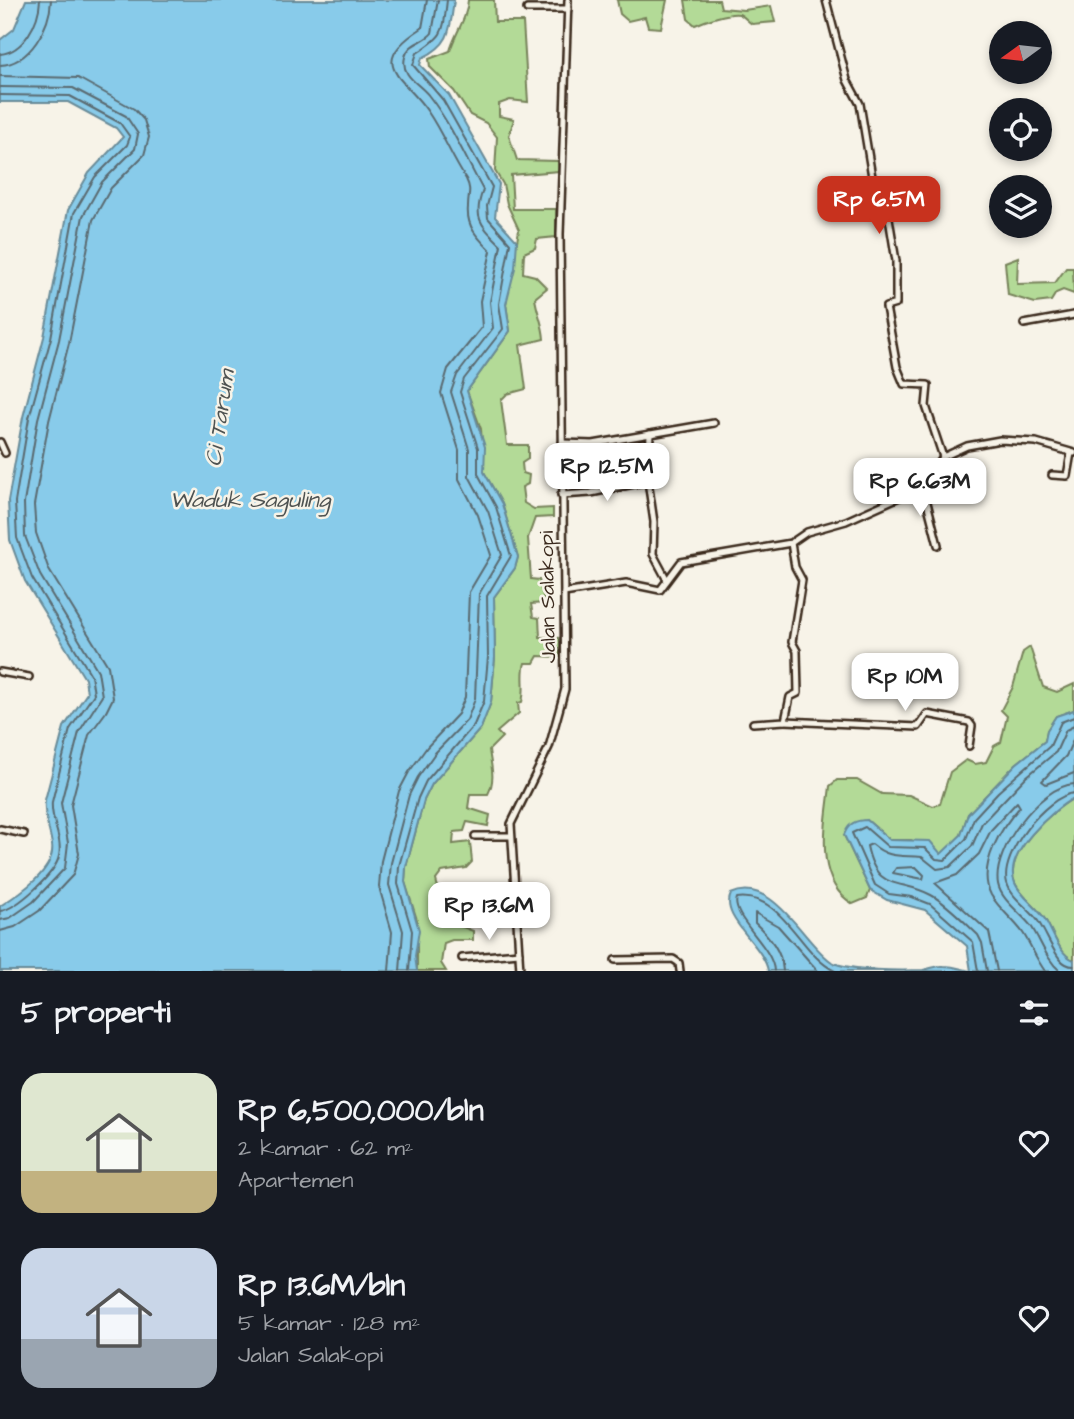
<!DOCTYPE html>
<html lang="id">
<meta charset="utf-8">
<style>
:root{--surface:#171b24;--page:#20242c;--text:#f1f3f6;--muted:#9ea1a6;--accent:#c8321e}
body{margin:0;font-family:"Architects Daughter",sans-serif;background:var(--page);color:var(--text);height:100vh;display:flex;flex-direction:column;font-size:26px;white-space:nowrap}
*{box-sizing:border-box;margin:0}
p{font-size:23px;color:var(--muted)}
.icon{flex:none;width:38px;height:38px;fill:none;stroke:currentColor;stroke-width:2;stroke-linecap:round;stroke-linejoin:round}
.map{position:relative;height:971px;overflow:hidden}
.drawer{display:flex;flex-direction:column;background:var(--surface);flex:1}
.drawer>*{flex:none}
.needle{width:46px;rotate:255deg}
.tools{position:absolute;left:989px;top:21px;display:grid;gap:14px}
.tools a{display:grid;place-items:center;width:63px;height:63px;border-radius:50%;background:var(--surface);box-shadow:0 4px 10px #0003;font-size:35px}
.price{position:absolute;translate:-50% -60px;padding:0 16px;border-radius:14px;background:#fff;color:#222;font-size:23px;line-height:46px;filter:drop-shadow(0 2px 4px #0008)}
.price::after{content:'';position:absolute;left:50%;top:42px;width:21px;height:16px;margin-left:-10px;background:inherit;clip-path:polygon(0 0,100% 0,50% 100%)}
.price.current{background:var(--accent);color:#fff}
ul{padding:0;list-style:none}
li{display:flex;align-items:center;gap:21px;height:175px;padding:0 21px}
li span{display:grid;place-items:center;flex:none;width:196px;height:140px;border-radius:21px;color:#555}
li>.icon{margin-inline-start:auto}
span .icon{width:84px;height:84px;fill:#fffc;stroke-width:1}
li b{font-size:30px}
h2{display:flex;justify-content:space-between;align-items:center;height:84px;padding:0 21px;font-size:30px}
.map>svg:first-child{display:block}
.green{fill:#b3da97;stroke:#77825a;stroke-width:2}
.water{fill:#88cbea;stroke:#698b98;stroke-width:2}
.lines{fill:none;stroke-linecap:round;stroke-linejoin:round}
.shore{stroke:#5a6a70;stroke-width:2}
.minor-casing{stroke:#3b2a1e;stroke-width:10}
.minor{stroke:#f7f3e8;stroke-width:5}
.labels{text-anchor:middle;stroke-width:5;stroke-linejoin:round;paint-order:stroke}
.street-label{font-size:21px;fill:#3b2a1e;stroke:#f7f3e8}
.water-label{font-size:23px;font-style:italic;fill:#4e5251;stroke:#f7f3e8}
</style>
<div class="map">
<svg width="1074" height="971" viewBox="0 0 1074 971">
<rect width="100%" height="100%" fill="#f7f3e8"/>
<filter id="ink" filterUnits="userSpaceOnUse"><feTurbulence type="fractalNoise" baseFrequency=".0143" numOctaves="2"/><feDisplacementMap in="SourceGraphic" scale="14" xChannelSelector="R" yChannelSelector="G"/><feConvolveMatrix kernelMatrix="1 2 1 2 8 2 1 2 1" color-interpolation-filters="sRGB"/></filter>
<g filter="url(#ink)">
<g class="green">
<path d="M468,0H494L495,22H523L528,102L510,100L499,104V116L514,119L509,136L517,160L558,161L559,171L511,175L513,209H556V237L537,239L535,248L524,253L523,273L535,276L547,288L535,298C537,313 543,323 544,339L520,345L526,389L507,394L501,400L507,445H528V459L522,463L523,473L529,475L528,484L522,487L524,503L534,509L553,508V517L535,518L528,538L531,579L539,580L545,603L531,604L533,617L539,618L540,637L560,638V657L538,656L534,663H525C521,675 526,688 522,702L518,703L519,713L497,732L502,737L489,750C491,766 496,779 488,794H470L468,808L490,815L488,826L467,822L464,831L454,832L453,844L470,842L472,862L466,868L442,872L436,880L439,892L444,895L456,890L470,891L473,901L441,907L440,918L473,931V940H452L444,943L441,963L446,971H417V920L405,882L406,867L424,800L432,784L481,728L491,702L495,657L494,597L515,568L518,557L502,504L484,472L481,429L467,391L510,331L506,304L519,230L507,204L503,184L495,171L497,137L486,123L470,115L454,91L430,67L429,59L450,51C455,33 467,19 468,0Z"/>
<polygon points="617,0 667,0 661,28 648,27 645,17 628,21 620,14"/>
<path d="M685,0H719L721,8L744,10L771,6L775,22L752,24C747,21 744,16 739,14C729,12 704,21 695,25L688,19Z"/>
<polygon points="1018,257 1017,284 1055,283 1066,268 1073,268 1074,294 1063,290 1056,293 1051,301 1035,303 1008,295 1005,262"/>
<path d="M1030,647L1043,687L1057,692L1074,684V710L1056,716L1047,730L1045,741L1016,764L968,814L961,835L941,855L911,840H890L867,820L844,835L870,890L867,898L853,904C813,880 826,824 830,786L837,780H857L882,794L909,795L933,806L940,804L950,772L966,760L975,764L986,762L994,746L1001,742L1007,716L1001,710L1013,687L1023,652Z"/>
<path d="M1074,798V960C1060,955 1053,933 1046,921C1038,907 1021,897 1015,883C1002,855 1053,809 1074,798Z"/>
</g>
<g class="water">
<path d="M26,0H454C450,30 451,44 422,58L420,65L449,95L499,184L495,217L517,241L515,268L506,304L510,331L467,391L485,447L484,472L502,504L518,557L515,568L494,597L495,657L491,702L481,728L432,784L424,800L406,867L405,882L419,930L415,956L417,971H0V906C19,894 56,870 52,845C50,829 43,817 45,800L64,727L87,693L85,679L25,581L10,540L8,501L23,417L44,337L68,210L89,173L123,137L116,128L68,102H0V40L14,29Z"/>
<path d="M1074,710V798C1053,809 1002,855 1015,883C1021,897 1038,907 1046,921C1053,933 1060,955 1074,960V971H768C764,945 719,918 731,894C773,874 805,945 832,962C849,971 903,971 923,970C930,969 937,965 944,966C953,966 962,969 971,971L967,946L925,910L887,900L870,890L844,835C848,824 855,820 867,820L890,840L930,841L941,854L961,835L968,814L1016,764L1045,741L1047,730L1056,716Z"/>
</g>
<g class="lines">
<g class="shore">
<path d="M0,54C24,52 39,22 40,0"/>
<path d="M0,65C30,64 50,27 51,0"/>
<polyline points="0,76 78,78 134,109 144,120 149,137 144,155 111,188 93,220 69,343 49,421 34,505 36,533 49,570 108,666 113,698 106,712 89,735 71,805 79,854 73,875 39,911 15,927 0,931"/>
<polyline points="0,87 73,88 126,116 138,134 135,149 102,182 83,216 59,340 38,419 24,503 25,536 40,575 98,671 102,696 79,732 61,803 68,843 65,868 33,902 10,918 0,920"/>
<path d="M0,95L70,96L120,123L130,137L127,145L95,177L74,213L51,338L29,418L15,502L17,538L32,578L91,675L94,694L70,729L52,802C50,820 63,838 59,856C56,873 17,909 0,911"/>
<polyline points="1074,738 1066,756 1042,781 1046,784 1074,773"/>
<path d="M1074,793C1046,796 999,855 1007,883C1011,898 1030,909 1038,921C1046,933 1051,948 1060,959C1064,964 1068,966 1074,966"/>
<polygon points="916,867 924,875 923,879 893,873 896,868"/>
<path d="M389,971L392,932L379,887L381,861L399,791L409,772L427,747L458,714L465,697L469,592L491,555L478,515L459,479V450L441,393L448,369L482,327L480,301L491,251C478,238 466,227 468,207C468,194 472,191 466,179C452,158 443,134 428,112C405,77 364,65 422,28L427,0"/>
<path d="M400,971L403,931L389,885L391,863L409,795L418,777L435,753L467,720L475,699L479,594L502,555L488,511L469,476V449L451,392L457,375L493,328L490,302L501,245C482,226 472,219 483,190C466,159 451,124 429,96C420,84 400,76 405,57C409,42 424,43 432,33L438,0"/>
<path d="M409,971L412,931L398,884L399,866L418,798L426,781L474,725L484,701L488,657L487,596L511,556L496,507L478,474V448L460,392L464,379L503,329L499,304L510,243L488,218L487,206L492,187L443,100L413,65L417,53C445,35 443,33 447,0"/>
<path d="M774,971C773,946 730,917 737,898C783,892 800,955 835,971"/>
<path d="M783,971C782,951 769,936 755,923V913L778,926L818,971"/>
<polyline points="978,971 973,942 930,904 912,897 889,894 875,885 852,833 865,827 888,847 925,848 936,859 945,860 966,839 974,818 998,792 1050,746 1061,722 1074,717"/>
<path d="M987,971L982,943L978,935C964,922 948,904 931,895C899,878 877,893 867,846L872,844C889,859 901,855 922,857L937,869L950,867L972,846L982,823L1026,777L1056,752L1066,730L1074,726"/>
<path d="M997,971L989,932L935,883L957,875L979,854L991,830L1017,802L1020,807C1003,825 976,866 991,895C999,909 1013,919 1023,933C1031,945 1036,959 1045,971"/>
<path d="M1060,971C1046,959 1041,941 1031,926C1021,913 1001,900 998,884C992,850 1040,786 1074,784"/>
</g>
<defs>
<g id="minor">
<polyline points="826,0 847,80 860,104 875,195 888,212 896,261 896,304 886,307 897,367 904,384 928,385 926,406 943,457"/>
<polyline points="527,9 568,9"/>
<polyline points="1024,324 1074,315"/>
<polyline points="650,434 648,481 654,522 653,554 667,580"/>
<polyline points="0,442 5,453"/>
<polyline points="562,443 593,444 714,423"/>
<polyline points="943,457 967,446 1000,440 1036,442 1074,453"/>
<polyline points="1052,475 1067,476 1071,453"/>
<polyline points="923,487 938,545"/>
<polyline points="561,495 591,493 648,481"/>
<polyline points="564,593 626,583 660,590 681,562 791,543 807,532 846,521 926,485 943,457"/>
<polyline points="0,672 29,677"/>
<polyline points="785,721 918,727 927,714 969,722 972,726 969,746"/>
<polyline points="753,723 785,721 790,697 798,693 797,651 792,642 802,580 795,567 791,543"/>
<polyline points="0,829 24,834"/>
<polyline points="475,836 510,836"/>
<polyline points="462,958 519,953"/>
<polyline points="615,960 673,959 679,963 680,971"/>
<polyline points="520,971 511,824 549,747 565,689 560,234 568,0"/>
</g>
</defs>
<use href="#minor" class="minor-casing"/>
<use href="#minor" class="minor"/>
</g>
</g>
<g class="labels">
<g class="street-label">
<text transform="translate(547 597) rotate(-91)" y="7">Jalan Salakopi</text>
</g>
<g class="water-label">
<text transform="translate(219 418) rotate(-82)" y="8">Ci Tarum</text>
<text x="250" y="507">Waduk Saguling</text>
</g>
</g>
</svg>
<div class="tools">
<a><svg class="needle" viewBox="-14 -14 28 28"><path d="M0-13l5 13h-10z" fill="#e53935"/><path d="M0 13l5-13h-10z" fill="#9ea1a6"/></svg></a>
<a><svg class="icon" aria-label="locate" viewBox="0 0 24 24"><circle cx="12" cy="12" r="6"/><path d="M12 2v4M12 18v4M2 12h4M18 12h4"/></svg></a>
<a><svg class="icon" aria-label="layers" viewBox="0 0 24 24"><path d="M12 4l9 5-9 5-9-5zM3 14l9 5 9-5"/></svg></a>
</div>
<b class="price current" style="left:879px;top:236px">Rp 6.5M</b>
<b class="price" style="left:607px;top:503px">Rp 12.5M</b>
<b class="price" style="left:920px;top:518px">Rp 6.63M</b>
<b class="price" style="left:905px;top:713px">Rp 10M</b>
<b class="price" style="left:489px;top:942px">Rp 13.6M</b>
</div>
<section class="drawer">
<h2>5 properti<svg class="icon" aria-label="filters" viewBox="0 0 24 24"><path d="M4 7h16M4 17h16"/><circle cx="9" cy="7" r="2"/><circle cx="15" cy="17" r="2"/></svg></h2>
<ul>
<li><span style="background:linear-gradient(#dfe7d0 70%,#c2b280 0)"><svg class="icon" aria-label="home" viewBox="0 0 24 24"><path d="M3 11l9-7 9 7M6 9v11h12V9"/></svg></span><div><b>Rp 6,500,000/bln</b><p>2 kamar · 62 m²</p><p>Apartemen</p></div><svg class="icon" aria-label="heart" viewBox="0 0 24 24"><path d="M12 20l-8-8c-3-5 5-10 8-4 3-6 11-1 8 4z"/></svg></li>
<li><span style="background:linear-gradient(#c9d6e8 65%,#9aa5b1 0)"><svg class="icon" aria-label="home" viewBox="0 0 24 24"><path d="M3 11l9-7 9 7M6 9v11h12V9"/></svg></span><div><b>Rp 13.6M/bln</b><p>5 kamar · 128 m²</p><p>Jalan Salakopi</p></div><svg class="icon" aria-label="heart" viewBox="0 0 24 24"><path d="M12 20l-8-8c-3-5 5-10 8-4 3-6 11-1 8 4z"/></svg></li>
</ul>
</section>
